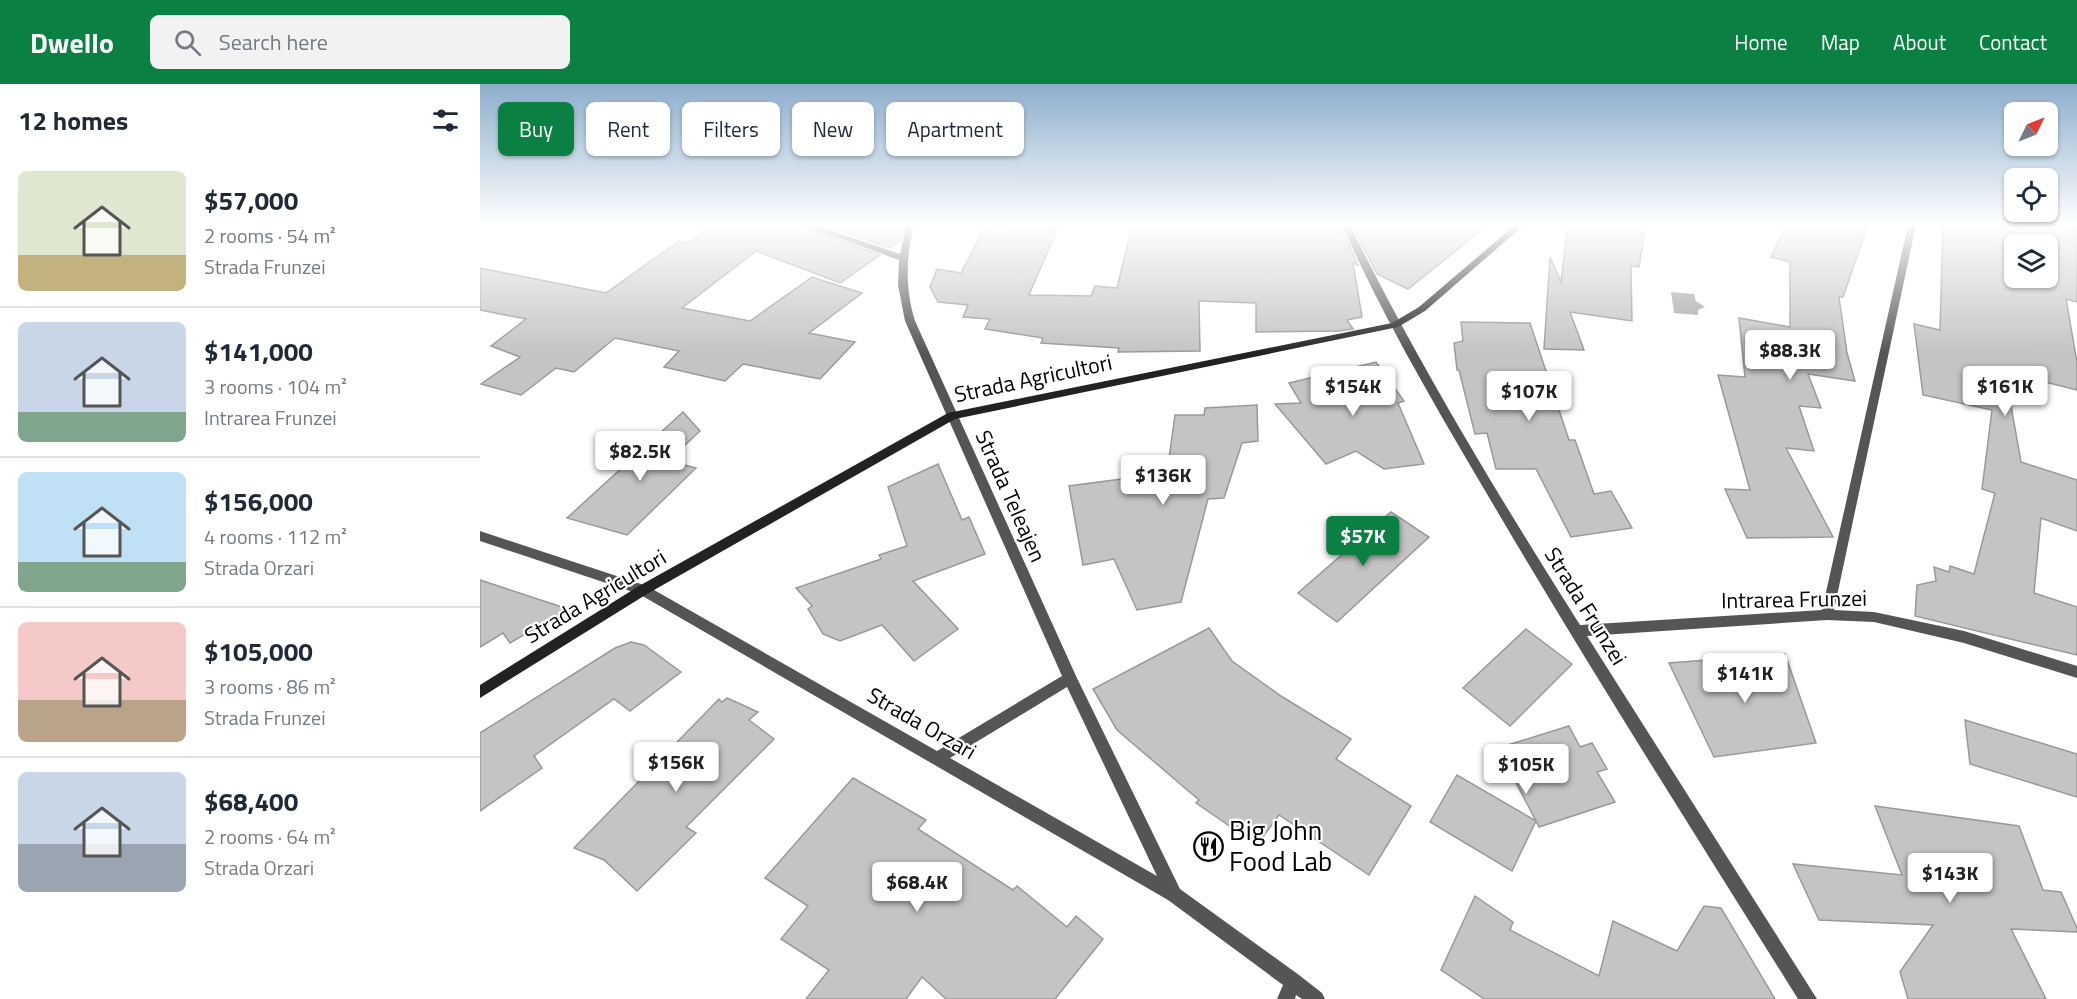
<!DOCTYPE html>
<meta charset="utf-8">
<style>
:root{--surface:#fff;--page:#f2f2f3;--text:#1f2937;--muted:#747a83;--line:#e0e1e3;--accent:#0b8043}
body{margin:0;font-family:"Titillium Web",sans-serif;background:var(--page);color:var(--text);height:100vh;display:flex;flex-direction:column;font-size:22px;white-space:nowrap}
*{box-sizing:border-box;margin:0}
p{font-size:20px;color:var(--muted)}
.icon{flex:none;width:33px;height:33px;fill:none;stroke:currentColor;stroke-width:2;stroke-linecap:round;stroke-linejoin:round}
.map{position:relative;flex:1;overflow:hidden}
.sheet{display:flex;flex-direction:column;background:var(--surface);width:480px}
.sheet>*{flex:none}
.banner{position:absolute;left:18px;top:18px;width:570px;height:54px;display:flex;gap:12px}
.needle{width:39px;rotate:47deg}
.fabs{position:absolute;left:1524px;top:18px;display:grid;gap:12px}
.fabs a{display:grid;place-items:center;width:54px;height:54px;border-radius:9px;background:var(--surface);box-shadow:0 2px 4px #0004;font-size:30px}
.price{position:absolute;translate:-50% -51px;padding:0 14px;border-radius:6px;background:#fff;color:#222;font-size:20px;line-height:39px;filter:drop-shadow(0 2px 3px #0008)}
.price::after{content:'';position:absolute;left:50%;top:36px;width:18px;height:14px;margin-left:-9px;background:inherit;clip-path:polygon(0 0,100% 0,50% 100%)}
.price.current{background:var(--accent);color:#fff}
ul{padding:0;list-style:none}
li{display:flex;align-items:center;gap:18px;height:150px;padding:0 18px}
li+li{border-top:2px solid var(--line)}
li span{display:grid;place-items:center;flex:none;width:168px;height:120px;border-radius:9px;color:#555}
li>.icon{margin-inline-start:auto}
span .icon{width:72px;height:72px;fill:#fffc;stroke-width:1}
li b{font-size:26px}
h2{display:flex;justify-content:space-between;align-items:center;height:72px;padding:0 18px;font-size:26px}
.pill{padding:0 21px;border-radius:9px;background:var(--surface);box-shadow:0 2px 4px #0004;font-size:21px;line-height:54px}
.pill.current{background:var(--accent);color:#fff}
header{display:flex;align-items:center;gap:36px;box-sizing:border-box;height:84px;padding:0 30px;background:var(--accent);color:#fff}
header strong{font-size:28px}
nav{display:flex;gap:33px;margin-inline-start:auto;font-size:21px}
.search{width:420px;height:54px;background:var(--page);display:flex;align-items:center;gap:15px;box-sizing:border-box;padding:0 21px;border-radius:9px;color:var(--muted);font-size:22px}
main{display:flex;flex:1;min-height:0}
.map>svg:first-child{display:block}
.water{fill:#a3a3a3}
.building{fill:#c4c4c4;stroke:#999;stroke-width:1.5;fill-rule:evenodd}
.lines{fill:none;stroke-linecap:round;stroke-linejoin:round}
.street{fill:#555;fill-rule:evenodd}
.secondary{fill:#222;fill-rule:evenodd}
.labels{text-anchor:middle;stroke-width:4.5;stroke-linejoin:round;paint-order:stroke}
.street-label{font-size:22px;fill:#000;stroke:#fff}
.near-poi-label{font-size:27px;fill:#000;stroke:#fff;text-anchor:start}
</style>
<header>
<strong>Dwello</strong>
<div class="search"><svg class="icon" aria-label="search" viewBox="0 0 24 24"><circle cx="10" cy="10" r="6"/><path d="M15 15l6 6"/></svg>Search here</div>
<nav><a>Home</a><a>Map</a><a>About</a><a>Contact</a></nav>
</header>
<main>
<section class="sheet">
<h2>12 homes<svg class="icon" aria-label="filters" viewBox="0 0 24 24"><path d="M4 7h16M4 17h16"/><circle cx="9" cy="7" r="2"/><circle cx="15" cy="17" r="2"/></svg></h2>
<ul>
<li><span style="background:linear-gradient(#dfe7d0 70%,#c2b280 0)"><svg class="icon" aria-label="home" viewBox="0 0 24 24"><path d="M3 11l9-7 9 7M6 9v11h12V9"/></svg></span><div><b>$57,000</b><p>2 rooms · 54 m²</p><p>Strada Frunzei</p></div></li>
<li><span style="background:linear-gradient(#c9d6e8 75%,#7fa58c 0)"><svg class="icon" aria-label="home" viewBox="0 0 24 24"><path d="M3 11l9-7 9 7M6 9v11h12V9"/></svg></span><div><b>$141,000</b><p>3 rooms · 104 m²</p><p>Intrarea Frunzei</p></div></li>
<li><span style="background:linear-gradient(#bfe0f5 75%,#7fa58c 0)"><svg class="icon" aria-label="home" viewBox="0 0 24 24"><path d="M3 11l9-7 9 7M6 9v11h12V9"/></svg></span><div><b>$156,000</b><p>4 rooms · 112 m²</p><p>Strada Orzari</p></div></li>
<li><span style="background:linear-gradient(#f6c9c9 65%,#b9a48a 0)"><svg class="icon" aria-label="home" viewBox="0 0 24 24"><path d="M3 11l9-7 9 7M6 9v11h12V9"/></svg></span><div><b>$105,000</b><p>3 rooms · 86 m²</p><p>Strada Frunzei</p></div></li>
<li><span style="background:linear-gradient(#c9d6e8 60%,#9aa5b1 0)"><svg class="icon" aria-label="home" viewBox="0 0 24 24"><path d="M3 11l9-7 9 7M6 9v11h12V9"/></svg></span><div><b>$68,400</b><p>2 rooms · 64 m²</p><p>Strada Orzari</p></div></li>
</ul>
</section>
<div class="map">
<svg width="1597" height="915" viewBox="0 0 1597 915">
<rect width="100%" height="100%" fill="#fff"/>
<polygon class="water" points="1191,208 1214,210 1216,217 1225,223 1218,226 1218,231 1194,229"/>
<g class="building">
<polygon points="215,141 321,141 400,171 360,199 276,167 202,224 270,237 332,193 382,209 329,249 375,258 340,295 263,280 245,297 184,283 199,267 135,254 94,288 76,284 41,311 1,300 40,273 11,262 46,235 0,226 0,184 126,209 199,157 208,159 225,147 215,143"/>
<polygon points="342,141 424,141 420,157 410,164"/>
<polygon points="506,141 577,146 549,211 611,212 615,202 637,204 652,142 698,145 698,141 860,141 878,181 873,179 882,233 867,236 873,245 860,247 776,248 776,219 719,217 720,267 638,268 639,264 561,259 563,254 505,245 510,235 483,233 488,221 458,218 450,203 457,185 481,189"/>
<polygon points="872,141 1008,141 928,205 897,190"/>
<polygon points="1088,141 1166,141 1159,183 1151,182 1152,237 1090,228 1104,266 1064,265 1070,173 1081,198"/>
<polygon points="1306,141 1388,141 1363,213 1359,213 1367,269 1375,297 1328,290 1341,324 1319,322 1334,367 1306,364 1353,453 1267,454 1245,405 1270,406 1238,291 1265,293 1259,234 1310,243 1310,178 1291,173"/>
<path d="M1463,141H1509L1536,148L1538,141H1597V218L1586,215L1597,278V306L1525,288L1541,378L1597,396V447L1561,434L1554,509L1597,523V571L1435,532L1437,501L1456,497L1454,483L1469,488L1470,482L1494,490L1515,409L1502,405L1512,326L1443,311L1434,240L1460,246ZM1534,160H1568V194H1534Z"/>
<polygon points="981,238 1050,239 1089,356 1095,356 1114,410 1131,407 1152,444 1091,453 1056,385 1016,385 1007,349 995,350 979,286 977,286 974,259 983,257"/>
<polygon points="896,278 924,317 918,319 944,380 904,385 876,367 846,380 795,320 821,319 809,299"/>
<polygon points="777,321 778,357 762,359 744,414 728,415 701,518 657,526 634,475 603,481 589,402 687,389 695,331 724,331 725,324"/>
<polygon points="203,328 220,347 188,377 216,384 147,451 87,434"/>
<polygon points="458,380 482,436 489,433 505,470 433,497 478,545 434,577 402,541 360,557 343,550 328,525 332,522 316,504 401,475 399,471 427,462 408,403"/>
<polygon points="911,428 949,453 857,538 818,509"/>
<polygon points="0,496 88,525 30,559 23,549 0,563"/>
<polygon points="729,544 752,577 801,612 871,655 856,675 931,722 889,791 799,731 777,761 716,719 719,716 637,646 613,605"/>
<polygon points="1046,545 1092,580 1030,642 983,604"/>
<polygon points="151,558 164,561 201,588 150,627 134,615 54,672 62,684 0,727 0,649 135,564"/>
<polygon points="1305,570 1336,659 1234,673 1189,579"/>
<polygon points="247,614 278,628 269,636 294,655 206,743 216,749 157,807 124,776 94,764 239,615 242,618"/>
<polygon points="1485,636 1597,670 1597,713 1490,680"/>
<polygon points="1089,642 1100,663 1112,659 1127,685 1117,688 1135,718 1059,743 1056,737 1032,787 950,738 977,691 1056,737 1018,664"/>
<polygon points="373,694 446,736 438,745 533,806 537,802 587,843 596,832 623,855 575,915 466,915 442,893 426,915 326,915 349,886 301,855 328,822 285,794"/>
<polygon points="1395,722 1539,742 1563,806 1581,808 1597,844 1597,848 1531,845 1566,915 1428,915 1420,888 1453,841 1339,836 1313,780 1422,791"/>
<polygon points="995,812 1033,838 1030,846 1119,892 1133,837 1197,867 1224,822 1241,824 1295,915 1004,915 961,886"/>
</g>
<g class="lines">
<g class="street">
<path d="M323,141H335L420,170L426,141H434C426,174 425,204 435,237L596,592L700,805L819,891L842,909L845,915H822L816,911L815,915H797L803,901L688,816L159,510L0,457V447L167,502L457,667L582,592L425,237L418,201L419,176ZM587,603L677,792L470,674Z"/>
<path d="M862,141H870C938,280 1018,411 1100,541L1342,526L1428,141H1436L1354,526L1394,528L1484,547L1597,582V594L1484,559L1394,538L1347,536L1107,552L1337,915H1318C1218,755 1116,595 1020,432C964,337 907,242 862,141Z"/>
</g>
<polygon class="secondary" points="1035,141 1044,141 945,227 918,243 475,335 167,510 0,614 0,601 159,502 468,329 912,239 939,223"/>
</g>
<linearGradient id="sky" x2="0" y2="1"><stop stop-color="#8cadcc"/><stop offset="0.52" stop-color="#fff"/><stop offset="1" stop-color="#fff" stop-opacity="0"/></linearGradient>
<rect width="1597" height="269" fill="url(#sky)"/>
<defs>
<symbol id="restaurant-ring" viewBox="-11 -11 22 22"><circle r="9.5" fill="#fff" stroke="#000" stroke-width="1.5"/><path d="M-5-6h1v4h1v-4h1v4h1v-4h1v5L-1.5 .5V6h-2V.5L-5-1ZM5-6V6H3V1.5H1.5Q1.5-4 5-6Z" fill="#000"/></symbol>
</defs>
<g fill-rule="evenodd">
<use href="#restaurant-ring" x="712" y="746" width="33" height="33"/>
</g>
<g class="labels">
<g class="street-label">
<text transform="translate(553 294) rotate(-12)" y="8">Strada Agricultori</text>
<text transform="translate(531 412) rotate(66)" y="8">Strada Teleajen</text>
<text transform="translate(115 512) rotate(-31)" y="8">Strada Agricultori</text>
<text transform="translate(1314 515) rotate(-1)" y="8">Intrarea Frunzei</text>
<text transform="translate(1106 522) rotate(58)" y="8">Strada Frunzei</text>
<text transform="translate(442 639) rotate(30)" y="8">Strada Orzari</text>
</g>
<g class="near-poi-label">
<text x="749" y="756">Big John<tspan x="749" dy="31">Food Lab</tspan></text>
</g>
</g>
</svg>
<div class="fabs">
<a><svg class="needle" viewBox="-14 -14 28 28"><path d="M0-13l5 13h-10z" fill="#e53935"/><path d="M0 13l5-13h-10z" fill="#747a83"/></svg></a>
<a><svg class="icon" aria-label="locate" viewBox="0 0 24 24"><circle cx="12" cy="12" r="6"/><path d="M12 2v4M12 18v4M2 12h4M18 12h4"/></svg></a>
<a><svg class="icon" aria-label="layers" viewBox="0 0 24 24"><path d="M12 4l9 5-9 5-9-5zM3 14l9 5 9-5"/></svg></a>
</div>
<b class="price" style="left:1310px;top:297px">$88.3K</b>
<b class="price" style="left:873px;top:333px">$154K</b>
<b class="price" style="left:1525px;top:333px">$161K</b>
<b class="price" style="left:1049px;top:338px">$107K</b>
<b class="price" style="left:160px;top:398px">$82.5K</b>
<b class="price" style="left:683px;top:422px">$136K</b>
<b class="price current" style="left:883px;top:483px">$57K</b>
<b class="price" style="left:1265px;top:620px">$141K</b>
<b class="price" style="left:196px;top:709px">$156K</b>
<b class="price" style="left:1046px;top:711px">$105K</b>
<b class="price" style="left:1470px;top:820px">$143K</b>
<b class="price" style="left:437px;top:829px">$68.4K</b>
<div class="banner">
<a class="pill current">Buy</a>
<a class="pill">Rent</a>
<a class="pill">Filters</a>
<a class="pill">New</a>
<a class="pill">Apartment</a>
</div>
</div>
</main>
